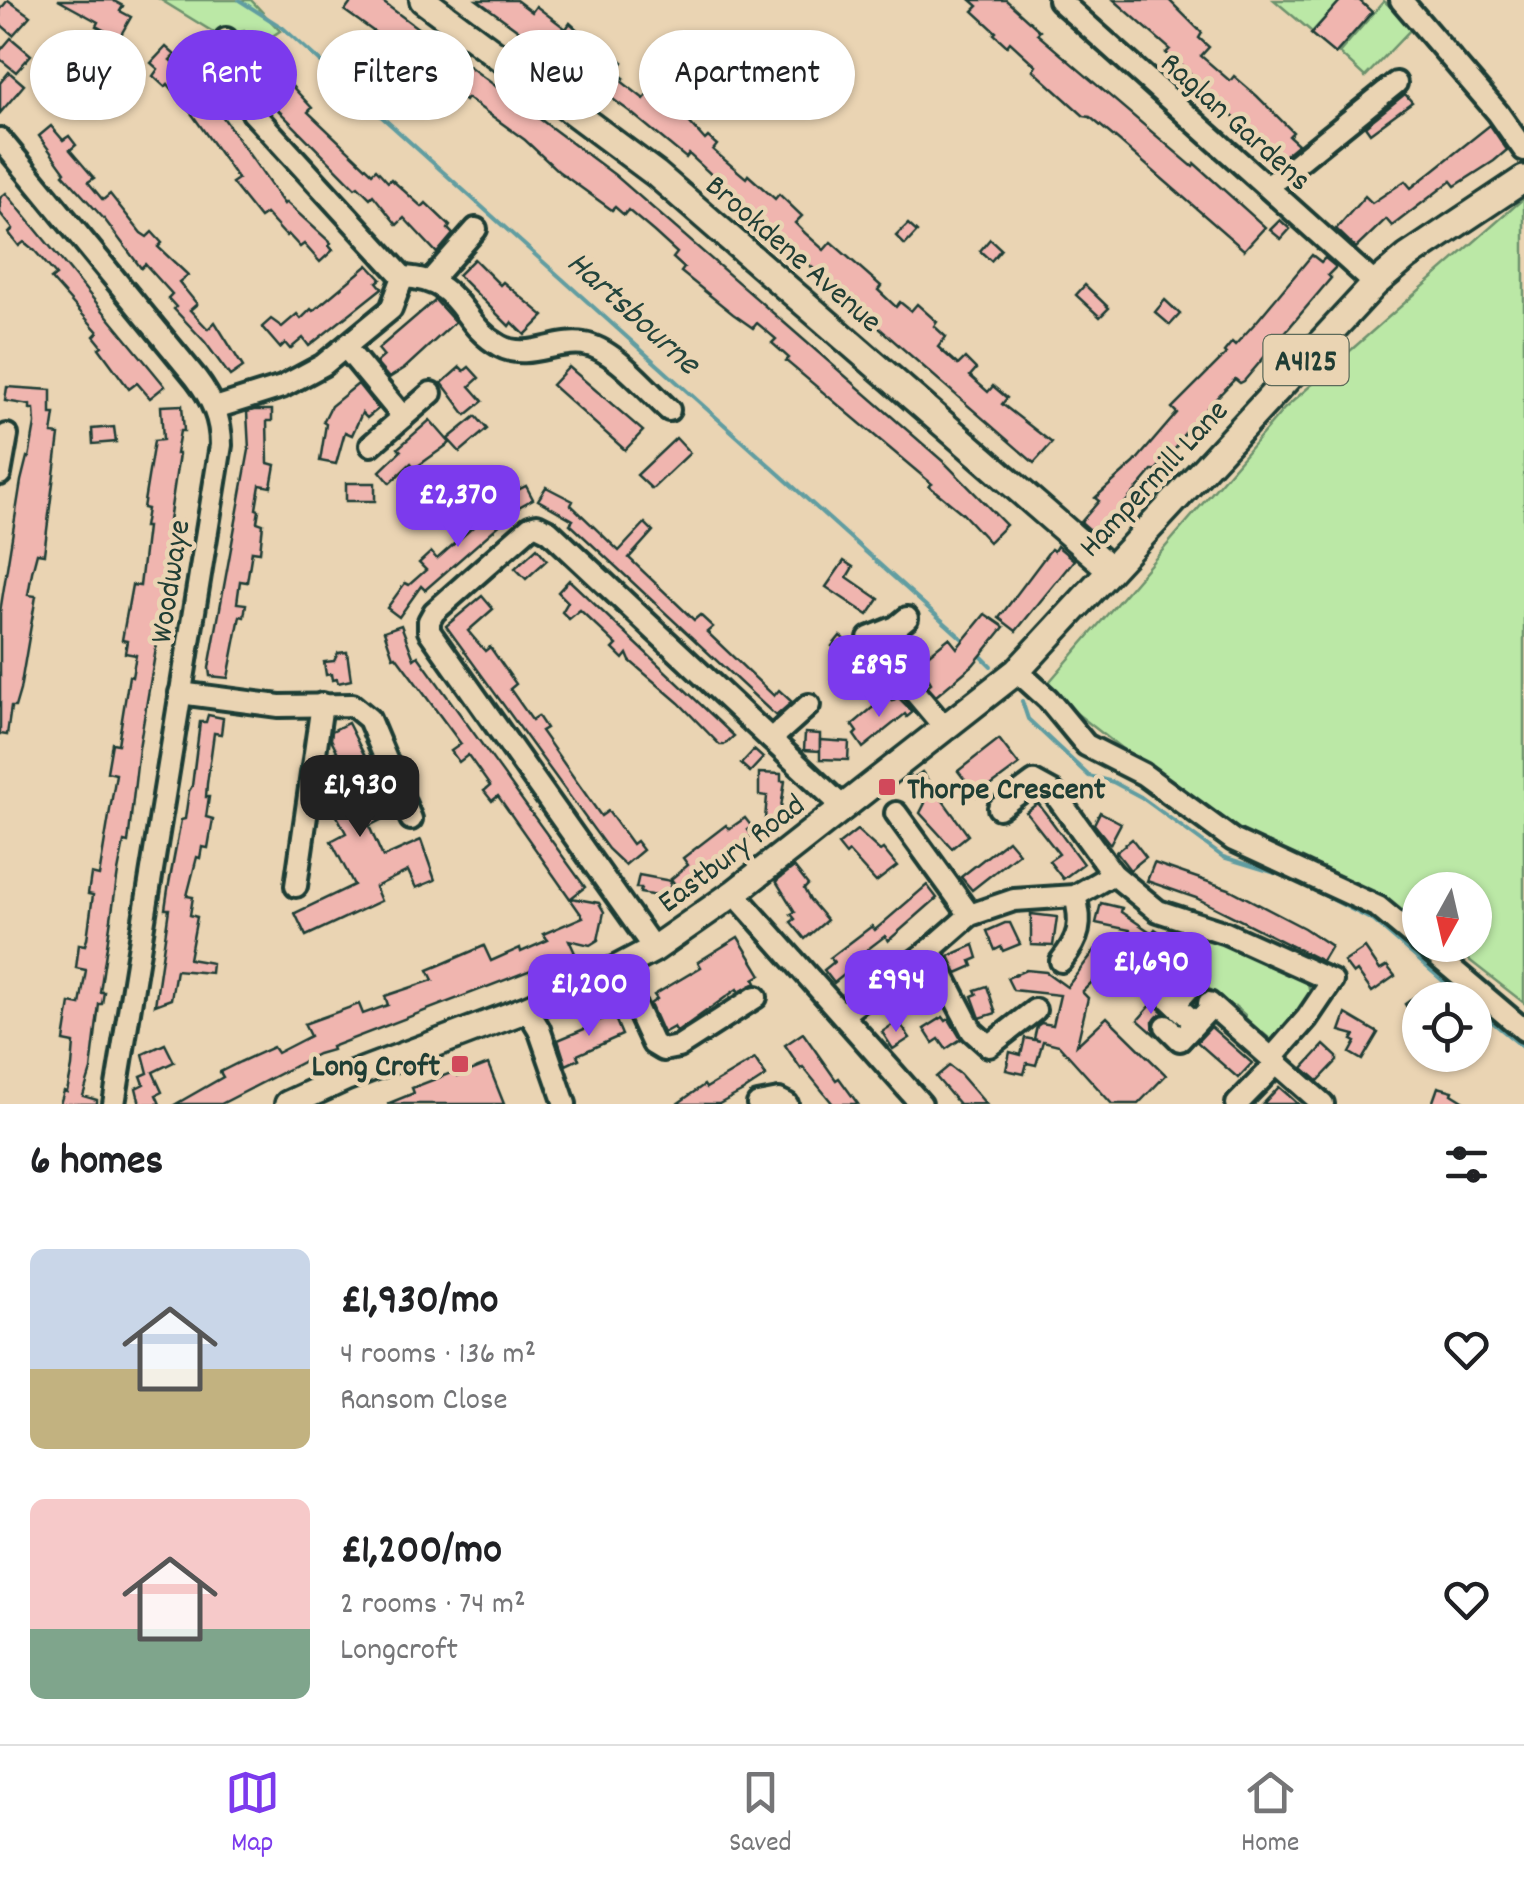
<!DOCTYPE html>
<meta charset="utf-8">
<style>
:root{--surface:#fff;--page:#f2f2f2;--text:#202124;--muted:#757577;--line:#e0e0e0;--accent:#7c3aed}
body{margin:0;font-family:Dekko,sans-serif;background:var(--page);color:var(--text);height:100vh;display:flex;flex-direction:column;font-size:38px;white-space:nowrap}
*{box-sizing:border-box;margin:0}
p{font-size:32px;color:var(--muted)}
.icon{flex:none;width:55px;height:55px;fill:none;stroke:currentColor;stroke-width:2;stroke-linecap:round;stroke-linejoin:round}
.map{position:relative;height:1104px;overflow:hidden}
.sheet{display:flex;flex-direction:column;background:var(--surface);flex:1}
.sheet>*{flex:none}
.guide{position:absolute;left:30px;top:30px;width:1000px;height:90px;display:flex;gap:20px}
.needle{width:65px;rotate:188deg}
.controls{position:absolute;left:1402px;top:872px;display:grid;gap:20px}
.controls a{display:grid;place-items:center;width:90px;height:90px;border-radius:50%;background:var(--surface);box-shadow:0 2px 8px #0004;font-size:50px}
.price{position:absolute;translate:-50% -85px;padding:0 22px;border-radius:20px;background:var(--accent);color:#fff;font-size:32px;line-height:65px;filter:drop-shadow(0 2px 5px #0008)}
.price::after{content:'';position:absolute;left:50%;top:60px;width:30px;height:22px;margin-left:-15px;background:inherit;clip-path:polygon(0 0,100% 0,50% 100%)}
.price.active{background:#222;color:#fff}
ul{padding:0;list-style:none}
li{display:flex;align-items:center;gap:30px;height:250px;padding:0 30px}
li span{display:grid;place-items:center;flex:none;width:280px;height:200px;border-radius:15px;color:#555}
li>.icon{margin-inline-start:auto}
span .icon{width:120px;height:120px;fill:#fffc;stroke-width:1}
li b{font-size:42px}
h2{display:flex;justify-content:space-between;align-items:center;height:120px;padding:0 30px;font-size:42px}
.pill{padding:0 35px;border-radius:45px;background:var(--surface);box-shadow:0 2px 8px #0004;font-size:35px;line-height:90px}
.pill.active{background:var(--accent);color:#fff}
.tabs{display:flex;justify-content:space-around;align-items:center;height:140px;border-top:2px solid var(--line);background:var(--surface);font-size:28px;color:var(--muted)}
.tabs a{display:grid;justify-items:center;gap:5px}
.tabs .active{color:var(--accent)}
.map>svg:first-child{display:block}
.green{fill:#bbe8a6;stroke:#6d926d;stroke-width:2.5}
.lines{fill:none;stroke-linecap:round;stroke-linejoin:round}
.stream{stroke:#619da1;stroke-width:4}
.building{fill:#f0b5af;stroke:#1f3d34;stroke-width:2.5}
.minor-casing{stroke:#1f3d34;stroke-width:28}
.major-casing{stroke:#1f3d34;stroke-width:32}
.minor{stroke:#ead4b3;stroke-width:20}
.major{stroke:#ead4b3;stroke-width:25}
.poi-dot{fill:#d1495b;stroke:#ead4b3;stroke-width:4}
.labels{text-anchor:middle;stroke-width:9;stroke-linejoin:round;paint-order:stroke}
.shield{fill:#ead4b3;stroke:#5c6a5a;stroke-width:2.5}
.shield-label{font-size:30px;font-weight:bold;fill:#1f3d34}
.street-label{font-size:32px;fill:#1f3d34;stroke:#ead4b3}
.poi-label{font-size:32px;font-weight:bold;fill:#1f3d34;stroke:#ead4b3;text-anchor:start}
.water-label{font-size:35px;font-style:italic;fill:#24453d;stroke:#ead4b3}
</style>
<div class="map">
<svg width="1524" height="1104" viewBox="0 0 1524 1104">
<rect width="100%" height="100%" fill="#ead4b3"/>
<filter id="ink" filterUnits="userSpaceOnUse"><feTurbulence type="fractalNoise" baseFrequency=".01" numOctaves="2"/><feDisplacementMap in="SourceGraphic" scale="20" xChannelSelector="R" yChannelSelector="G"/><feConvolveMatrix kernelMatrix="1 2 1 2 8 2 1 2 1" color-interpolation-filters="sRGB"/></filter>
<g filter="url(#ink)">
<g class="green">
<polygon points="161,0 251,0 280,31 254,48 244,30 232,39 223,38"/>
<polygon points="1274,0 1341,0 1312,32"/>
<polygon points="1384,1 1413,27 1365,77 1339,53"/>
<polygon points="1524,198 1524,1003 1450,945 1475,945 1475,890 1420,890 1420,923 1234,836 1044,688 1284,409"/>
<polygon points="1178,926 1255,951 1254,957 1276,969 1282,966 1308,982 1310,995 1299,1009 1304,1014 1276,1044 1263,1033 1260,1035 1242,1020 1245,1015 1235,1006 1232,1010 1195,976 1204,966 1171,936"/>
</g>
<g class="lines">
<g class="stream">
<polyline points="239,0 283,28 966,642"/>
<polyline points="980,655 991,666"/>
<polyline points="1022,701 1028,719 1089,776 1113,782 1141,797 1223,857 1291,878 1374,921 1465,1000"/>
<polyline points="1475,1008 1524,1048"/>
</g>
</g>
<g class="building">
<polygon points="8,0 30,16 13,35 0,24 0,10"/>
<polygon points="58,0 112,0 123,6 120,11 131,17 119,38 96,26 98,22"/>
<polygon points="353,0 380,0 615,175 946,464 1006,525 989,542 962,513 929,486 932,484 786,361 789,358 772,343 776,339 757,323 753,328 733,314 681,272 684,268 673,258 677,253 654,232 628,210 624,215 615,207 612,210 558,171 525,140 467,98 465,101 429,71 433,66 398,40 394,46 345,11"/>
<polygon points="477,0 516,0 532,12 536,6 566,29 570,23 610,60 614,55 623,62 616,72 624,78 621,81 644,99 649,93 688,121 705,140 708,137 717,145 713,150 746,178 748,175 775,199 779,194 802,216 795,223 805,233 824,250 831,242 881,286 878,290 896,307 900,302 911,311 917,304 937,322 934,326 946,337 938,347 958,365 965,358 976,369 970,376 988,392 993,386 1007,398 1002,404 1052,443 1034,463 855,307 689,154 686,158 629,111"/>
<polygon points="971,0 1006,0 1040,31 1037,34 1193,167 1195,164 1265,227 1244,250 1120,142 1090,117 1084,116 1033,70 1036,66 1010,42 1007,46 994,34 996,32 973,11 978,6"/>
<polygon points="1114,0 1169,0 1202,33 1199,38 1209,47 1201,56 1230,81 1234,76 1257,96 1293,132 1289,136 1298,144 1280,159 1190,78 1193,76 1166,53 1170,49"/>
<polygon points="1341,0 1359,0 1372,12 1335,54 1311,34"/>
<polygon points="11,38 31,55 16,72 0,59 0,51"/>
<polygon points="166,47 175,55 170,60 195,81 213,103 284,204 286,202 331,243 329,246 333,250 320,262 304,244 300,247 288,234 286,236 266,214 260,218 232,183 238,179 194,117 168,84 165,87 153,76 158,69 151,63"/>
<polygon points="257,48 312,108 308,112 372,173 376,169 388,182 391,179 422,207 426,203 450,226 448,229 453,234 437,253 404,218 397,225 373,195 370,198 358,186 355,188 274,106 245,63 250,60 247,55"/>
<polygon points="685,50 698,62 689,73 675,60"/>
<polygon points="9,72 24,85 0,113 0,83"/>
<polygon points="1405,94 1412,102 1370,133 1365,126"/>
<polygon points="1490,125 1507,150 1494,161 1455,186 1451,181 1392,226 1386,219 1356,248 1336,229 1365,196 1372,203 1405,181 1411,188"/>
<polygon points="51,126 63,140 69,136 76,145 70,150 94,178 88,182 103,200 110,194 141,233 147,237 152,232 162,243 158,247 188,275 179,282 197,304 190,310 208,329 215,322 243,367 230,376 205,342 174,309 176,307 168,298 172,294 145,264 141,268 105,220 63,174 65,172 39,136"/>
<polygon points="6,193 165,386 150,398 137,383 129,389 99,348 102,346 94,336 98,332 51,279 56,275 34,250 24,242 19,246 9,233 13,229 0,213 0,198"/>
<polygon points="1280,220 1290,229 1281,239 1270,230"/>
<polygon points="908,224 917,232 905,245 896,236"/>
<polygon points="990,239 1001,249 991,261 980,251"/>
<polygon points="1312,255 1321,262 1325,258 1336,267 1328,275 1331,278 1244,381 1240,383 1235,379 1204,411 1180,439 1182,441 1155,471 1152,471 1097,536 1081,522 1099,501 1095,498 1134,463 1177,413 1172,408 1226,354 1224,352 1232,342 1235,345 1257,321"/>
<polygon points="474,259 500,285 503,282 544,316 525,335 512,322 509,326 458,275"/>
<polygon points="368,265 381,279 377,282 382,288 309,346 303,338 290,349 285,343 280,348 262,327 271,319 282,327 297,314 301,319 311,309 313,311"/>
<polygon points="1085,285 1109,308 1100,317 1076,295"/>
<polygon points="435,300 455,322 405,368 389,378 376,363 384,356 378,349"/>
<polygon points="1165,300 1180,314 1170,325 1155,312"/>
<polygon points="460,367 464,371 469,367 479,378 470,386 483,401 466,415 442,383"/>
<polygon points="569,367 643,431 625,450 552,385"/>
<polygon points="358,384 378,409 367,418 362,413 352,435 345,432 336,464 320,461 326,424 323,422 331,406"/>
<polygon points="7,387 51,390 51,414 55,414 52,434 59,435 44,554 37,553 32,572 28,595 36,596 20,690 15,707 11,707 7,735 0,734 0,612 21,481 27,457 29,458 35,424 34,409 30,409 30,405 5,401"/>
<polygon points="182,405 184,431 180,431 176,454 179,454 169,521 172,521 163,590 166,590 139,748 128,843 124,842 118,872 100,992 104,992 102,1004 99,1004 91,1070 83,1096 97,1100 97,1104 60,1104 64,1091 67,1092 72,1067 74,1043 64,1041 70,1003 80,1005 86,970 76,968 79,944 85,945 87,939 93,895 88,894 91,874 99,876 116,774 107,772 112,743 118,744 129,676 132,677 136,655 125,653 127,641 122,640 132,585 140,586 147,527 144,527 147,509 143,508 154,441 163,440 161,406"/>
<polygon points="254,410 272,410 272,421 267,421 268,463 275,465 271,487 260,485 256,509 259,510 257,522 263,524 260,552 252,551 247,582 240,581 237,603 246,604 244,617 240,616 228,678 210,676 209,668 249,450 247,412"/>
<polygon points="476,416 487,429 460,452 448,439"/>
<polygon points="430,420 450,443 415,468 411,463 390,483 380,471 401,451 398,448"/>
<polygon points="114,427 116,442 93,444 92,429"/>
<polygon points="676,438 690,453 652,489 637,475"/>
<rect x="346" y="483" width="29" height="18"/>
<polygon points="526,486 533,499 499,518 503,522 425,590 421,586 399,617 387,608 405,583 409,585 426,570 419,563 431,552 437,559 500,503 498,500"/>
<polygon points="546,487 573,501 571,505 619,551 645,523 653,531 629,558 694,620 700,615 713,627 707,632 774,696 779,690 792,702 776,716 570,524 573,520 538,500"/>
<polygon points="1057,546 1074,560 1016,631 999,618 1051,549 1054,551"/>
<polygon points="537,548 547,560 526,579 515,568"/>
<polygon points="844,561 853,567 847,577 879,599 868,615 826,587"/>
<polygon points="569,580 734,736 724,745 720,745 679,703 630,661 627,654 623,659 613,649 617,645 580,610 569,619 562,612 568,602 558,592"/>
<polygon points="482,596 493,609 468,631 485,651 490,647 516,684 510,689 532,720 538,716 546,728 541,731 601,816 608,811 632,844 636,841 643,850 625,865 608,849 446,626"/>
<polygon points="985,614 1004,627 973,665 936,696 927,686 931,683 919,662 949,638 957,648"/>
<polygon points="401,625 414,659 418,656 585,887 571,898 599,903 604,912 598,940 590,945 569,940 575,953 331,1047 332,1050 318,1054 221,1104 176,1104 223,1077 220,1072 240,1062 273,1047 277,1053 310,1036 304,1024 359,1004 363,1014 388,1005 385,996 433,980 428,970 440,965 484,946 491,961 520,948 521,952 548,940 543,934 583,917 498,796 492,801 484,791 490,786 468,755 459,762 451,751 461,744 396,656 393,657 384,631"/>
<polygon points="840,636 851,644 843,655 832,646"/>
<polygon points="347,652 351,680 338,683 337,679 332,680 331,674 326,675 324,662 334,661 338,653"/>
<polygon points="898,697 913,712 907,717 905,714 863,748 854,735 857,732 852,725 878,703 880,706 890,698 892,701"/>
<polygon points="208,715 223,718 221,734 214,733 207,784 206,797 209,797 206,817 213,819 208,848 202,847 200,858 197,857 187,896 193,897 190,915 197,917 189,959 212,963 211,973 176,970 171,999 155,1005 166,930 169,909 165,909 168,889 181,820 185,819 189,791 192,786 200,722 206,722"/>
<polygon points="348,723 377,780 367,785 381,820 369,826 383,857 421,840 435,880 416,888 408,871 375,887 381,901 306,936 295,913 354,885 331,841 346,833 328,799 340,793 327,766 329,755 337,751 331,739 332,731"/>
<polygon points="805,733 820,734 820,751 804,750"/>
<polygon points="999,739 1019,765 977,796 958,771"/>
<polygon points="820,740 849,742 848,760 820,759"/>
<polygon points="754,750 763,758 750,772 741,764"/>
<polygon points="922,772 968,835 952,848 920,813 925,803 909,781"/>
<polygon points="759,773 781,774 781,781 785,781 779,820 765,819 767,796 759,795"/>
<polygon points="1038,803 1083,864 1063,879 1049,861 1059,854 1026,812"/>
<polygon points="1100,812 1121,823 1110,844 1094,824"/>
<polygon points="745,818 752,827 748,830 752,835 680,891 671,879 688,865 683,858 726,825 729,829"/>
<polygon points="857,830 880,851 883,849 897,866 876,882 849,852 846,855 838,845"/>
<polygon points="1132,839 1146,857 1130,870 1116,852"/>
<polygon points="1008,840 1019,853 972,890 961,877"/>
<polygon points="1154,863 1229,889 1304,928 1331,946 1322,961 1196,898 1147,881"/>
<polygon points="794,867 808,885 804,889 810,900 827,920 805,939 791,922 795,919 791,914 795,912 776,881"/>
<polygon points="639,875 671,881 668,898 640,893 641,888 636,888"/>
<polygon points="927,885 937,898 888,941 885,936 851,962 854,967 834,983 824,970 834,962 830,958 872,926 875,930"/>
<polygon points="1101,903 1122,908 1121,912 1152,933 1155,929 1168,938 1167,941 1193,962 1176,982 1159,968 1162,965 1123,940 1130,930 1096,923"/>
<polygon points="1031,914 1057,917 1053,946 1031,945"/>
<polygon points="1005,923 1010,923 1020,944 1003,951 1001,947 995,950 987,931"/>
<polygon points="738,937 761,975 754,979 756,983 739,992 737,989 677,1032 674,1027 663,1033 650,1004 657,999 654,995 701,967 698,962"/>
<polygon points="974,945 978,958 971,961 973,966 957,973 949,956"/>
<polygon points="1365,948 1380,970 1387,966 1395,976 1372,992 1357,971 1353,974 1344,962"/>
<polygon points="1095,950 1111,962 1095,983 1093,981 1082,992 1088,998 1077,1045 1107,1017 1166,1075 1138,1104 1112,1104 1059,1045 1043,1041 1036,1065 1027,1063 1024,1074 1006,1070 1010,1052 1021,1055 1025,1038 1040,1041 1034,1039 1037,1026 1041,1023 1053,1025 1060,995 1013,990 1007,978 1026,970 1046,972 1067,987"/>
<polygon points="926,972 936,991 897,1018 889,1007 894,1004 889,998"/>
<polygon points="987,986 996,1013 980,1018 972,996 977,994 975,990"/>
<polygon points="1420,993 1420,1027 1405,1004"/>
<polygon points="1153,1003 1164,1013 1153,1022 1154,1034 1138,1020"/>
<polygon points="1346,1014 1378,1033 1362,1060 1350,1053 1356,1042 1352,1040 1355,1035 1340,1031"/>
<polygon points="614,1016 622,1035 577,1055 579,1059 566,1065 558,1040 594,1025 593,1022"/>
<polygon points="943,1017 946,1021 949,1019 961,1039 946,1049 939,1039 933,1043 924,1029"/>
<polygon points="898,1021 910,1038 893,1049 882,1032"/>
<polygon points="1211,1027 1252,1063 1238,1078 1197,1042"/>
<polygon points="803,1033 836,1080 839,1078 858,1104 833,1104 803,1067 801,1069 785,1045"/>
<polygon points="165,1044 174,1062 153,1072 162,1092 156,1095 160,1104 140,1104 136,1088 144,1084 141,1076 148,1073 143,1054"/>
<polygon points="1324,1045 1337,1057 1337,1061 1318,1081 1303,1068"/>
<polygon points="755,1059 766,1076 743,1091 719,1104 677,1104 704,1085 706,1088"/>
<polygon points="488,1064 504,1104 387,1104 414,1093 412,1088 456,1071 458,1076"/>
<polygon points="949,1066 960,1074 986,1104 959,1104 936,1077"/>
<polygon points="1279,1087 1287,1094 1298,1104 1263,1104"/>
<polygon points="1438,1087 1453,1091 1452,1094 1468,1104 1432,1104"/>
</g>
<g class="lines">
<defs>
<g id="minor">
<polyline points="1059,0 1375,284"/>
<polyline points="1401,0 1498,113 1524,150"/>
<polyline points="226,39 222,50 253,113 403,277"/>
<path d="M0,139L196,378C212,399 221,419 221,445L114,1104"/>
<polyline points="1270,189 1276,180 1396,83"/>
<path d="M403,277C465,280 457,322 500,346C528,361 556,339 584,344C613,348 647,390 669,410"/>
<polyline points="431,280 476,229"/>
<polyline points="346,348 403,417"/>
<polyline points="215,408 282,387 323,365 391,309 403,277"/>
<polyline points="371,445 431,393"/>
<polyline points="0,474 7,435"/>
<polyline points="907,618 896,627 869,638 945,728"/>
<polyline points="1017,671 1048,699 1086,745 1143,774 1233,840 1378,907 1420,942"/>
<polyline points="180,693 279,706 352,705 369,719 411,819"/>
<polyline points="771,739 809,705"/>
<polyline points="999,808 1034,782 1054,793 1113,874 1158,911 1226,933 1332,981 1307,1018 1272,1058"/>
<polyline points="896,813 970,915"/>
<polyline points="296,886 322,704"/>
<polyline points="734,893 921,1104"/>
<polyline points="1424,945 1524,1030"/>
<polyline points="654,949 429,631 429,621 434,612 530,527 537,525 549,531 843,807"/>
<polyline points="930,950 972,1031 989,1046 1035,1010"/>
<path d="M1061,961C1079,939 1083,924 1075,896"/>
<polyline points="618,968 653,1044 663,1050 678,1047 756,997"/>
<polyline points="1153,984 1195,1023"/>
<polyline points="1209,1003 1323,1104"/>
<polyline points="1175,1004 1196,981"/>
<polyline points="527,1009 539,1029 565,1104"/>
<polyline points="843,1014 930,950 970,915 1014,900 1075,896 1113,874"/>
<polyline points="1166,1026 1180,1040 1212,1006"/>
<polyline points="758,1104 779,1100 787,1104"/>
<polyline points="1237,1104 1277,1063"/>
</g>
<g id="major">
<polyline points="423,0 656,174 1110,569"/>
<polyline points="288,1104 347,1077 527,1009 618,968 654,949 734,893 1017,671 1375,284 1407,257 1524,179"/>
</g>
</defs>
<use href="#minor" class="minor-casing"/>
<use href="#major" class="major-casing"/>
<use href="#minor" class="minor"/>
<use href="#major" class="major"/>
</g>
</g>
<g class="poi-dot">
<rect x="877" y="777" width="20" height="20" rx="5"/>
<rect x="450" y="1054" width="20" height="20" rx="5"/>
</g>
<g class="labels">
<rect class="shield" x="1263.5" y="335" width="85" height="50" rx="8"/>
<g class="shield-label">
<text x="1306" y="370">A4125</text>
</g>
<g class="street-label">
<text transform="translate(1237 120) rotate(42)" y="11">Raglan Gardens</text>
<text transform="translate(795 252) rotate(41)" y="11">Brookdene Avenue</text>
<text transform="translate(1152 477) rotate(-47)" y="11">Hampermill Lane</text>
<text transform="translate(168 581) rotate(-81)" y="11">Woodwaye</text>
<text transform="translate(730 852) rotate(-37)" y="11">Eastbury Road</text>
</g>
<g class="poi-label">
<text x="907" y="798">Thorpe Crescent</text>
<text x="440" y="1075" text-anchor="end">Long Croft</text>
</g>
<g class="water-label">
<text transform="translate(635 311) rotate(42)" y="12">Hartsbourne</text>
</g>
</g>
</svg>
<div class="controls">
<a><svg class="needle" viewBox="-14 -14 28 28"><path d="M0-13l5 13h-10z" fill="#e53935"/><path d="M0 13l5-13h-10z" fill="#757577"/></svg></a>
<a><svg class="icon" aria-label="locate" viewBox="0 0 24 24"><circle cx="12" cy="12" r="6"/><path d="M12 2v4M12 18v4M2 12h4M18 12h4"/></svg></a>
</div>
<b class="price" style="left:458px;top:550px">£2,370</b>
<b class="price" style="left:879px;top:720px">£895</b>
<b class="price active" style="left:360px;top:840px">£1,930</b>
<b class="price" style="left:1151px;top:1017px">£1,690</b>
<b class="price" style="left:896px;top:1035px">£994</b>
<b class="price" style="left:589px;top:1039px">£1,200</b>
<div class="guide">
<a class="pill">Buy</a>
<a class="pill active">Rent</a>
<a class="pill">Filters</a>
<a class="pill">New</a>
<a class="pill">Apartment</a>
</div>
</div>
<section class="sheet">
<h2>6 homes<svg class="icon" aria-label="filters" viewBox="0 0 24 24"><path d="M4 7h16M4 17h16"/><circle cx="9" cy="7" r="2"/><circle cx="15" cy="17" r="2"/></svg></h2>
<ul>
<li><span style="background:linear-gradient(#c9d6e8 60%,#c2b280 0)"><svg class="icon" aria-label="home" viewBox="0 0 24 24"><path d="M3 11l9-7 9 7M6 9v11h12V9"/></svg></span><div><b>£1,930/mo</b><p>4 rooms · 136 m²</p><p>Ransom Close</p></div><svg class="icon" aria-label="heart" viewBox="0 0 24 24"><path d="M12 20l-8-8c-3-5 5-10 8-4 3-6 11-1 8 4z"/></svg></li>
<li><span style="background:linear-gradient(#f6c9c9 65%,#7fa58c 0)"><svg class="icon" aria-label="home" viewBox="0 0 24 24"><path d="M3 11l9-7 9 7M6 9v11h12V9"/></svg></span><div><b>£1,200/mo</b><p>2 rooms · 74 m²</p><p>Longcroft</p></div><svg class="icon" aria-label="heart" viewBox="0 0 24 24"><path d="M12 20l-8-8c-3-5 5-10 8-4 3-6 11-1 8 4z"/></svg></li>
</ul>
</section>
<nav class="tabs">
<a class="active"><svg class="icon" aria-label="map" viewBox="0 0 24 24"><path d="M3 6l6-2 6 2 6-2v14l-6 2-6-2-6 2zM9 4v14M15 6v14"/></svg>Map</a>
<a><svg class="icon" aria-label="saved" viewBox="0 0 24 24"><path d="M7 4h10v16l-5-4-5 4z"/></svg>Saved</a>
<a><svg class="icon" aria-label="home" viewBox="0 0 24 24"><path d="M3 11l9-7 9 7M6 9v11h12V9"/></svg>Home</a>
</nav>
